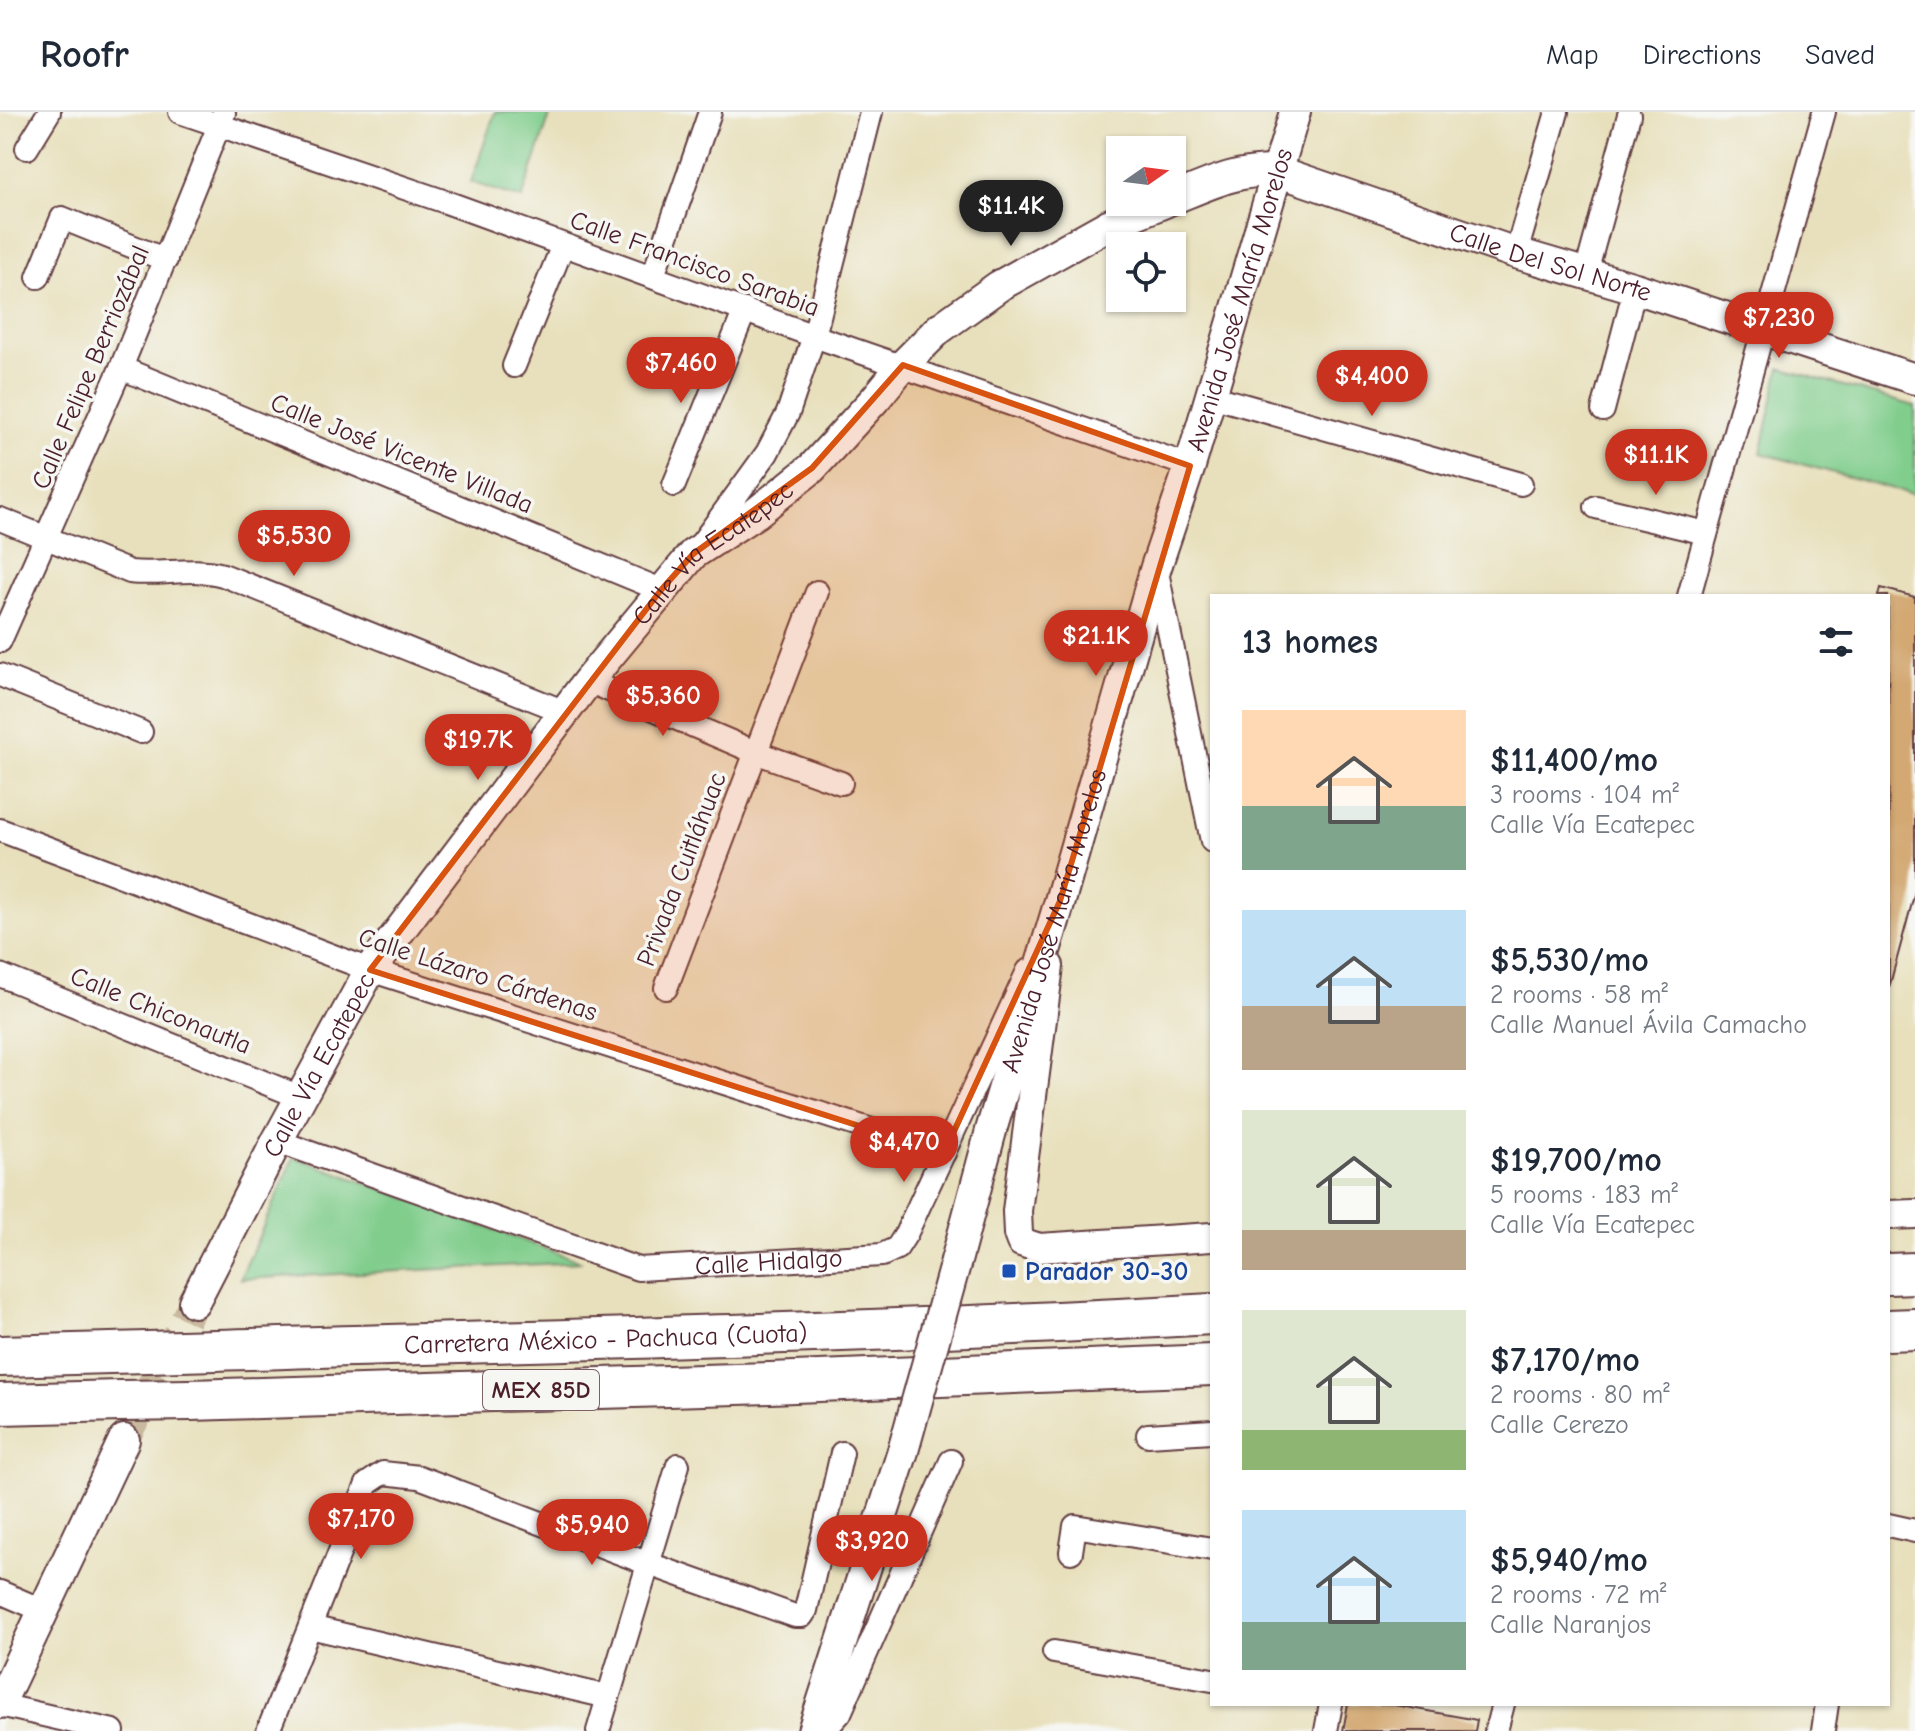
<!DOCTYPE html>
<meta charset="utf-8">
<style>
:root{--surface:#fff;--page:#f2f2f3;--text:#1f2937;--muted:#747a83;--line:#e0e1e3;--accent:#c8321e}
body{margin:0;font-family:"Comic Neue",sans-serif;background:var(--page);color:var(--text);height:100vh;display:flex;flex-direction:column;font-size:30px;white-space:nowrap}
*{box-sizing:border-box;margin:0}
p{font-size:26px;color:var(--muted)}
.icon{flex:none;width:44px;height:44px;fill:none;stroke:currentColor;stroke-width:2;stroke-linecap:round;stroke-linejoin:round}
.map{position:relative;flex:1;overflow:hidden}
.drawer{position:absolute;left:1210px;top:482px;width:680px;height:1112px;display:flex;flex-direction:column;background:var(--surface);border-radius:0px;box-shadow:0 2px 6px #0004}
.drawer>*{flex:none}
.needle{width:52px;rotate:76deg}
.buttons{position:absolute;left:1106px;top:24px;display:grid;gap:16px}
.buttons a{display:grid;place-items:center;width:80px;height:80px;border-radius:0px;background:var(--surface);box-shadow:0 2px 6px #0004;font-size:40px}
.price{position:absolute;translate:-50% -68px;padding:0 18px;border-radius:28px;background:var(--accent);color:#fff;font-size:26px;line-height:52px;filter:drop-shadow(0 2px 4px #0008)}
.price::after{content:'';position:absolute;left:50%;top:48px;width:24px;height:18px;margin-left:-12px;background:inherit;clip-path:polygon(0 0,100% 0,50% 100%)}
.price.active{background:#222;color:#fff}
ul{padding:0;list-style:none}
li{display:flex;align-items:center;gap:24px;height:200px;padding:0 32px}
li span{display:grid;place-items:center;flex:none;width:224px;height:160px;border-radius:0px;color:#555}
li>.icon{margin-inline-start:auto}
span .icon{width:96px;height:96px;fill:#fffc;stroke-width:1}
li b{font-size:34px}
h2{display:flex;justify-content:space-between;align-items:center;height:96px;padding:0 32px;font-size:34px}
header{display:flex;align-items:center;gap:48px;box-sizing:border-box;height:112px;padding:0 40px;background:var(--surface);border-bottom:2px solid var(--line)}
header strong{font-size:38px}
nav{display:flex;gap:44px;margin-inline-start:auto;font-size:28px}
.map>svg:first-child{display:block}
.green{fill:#80cd8c;stroke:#65765c;stroke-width:2}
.building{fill:#d3a872}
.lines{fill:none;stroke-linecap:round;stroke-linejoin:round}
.secondary-tunnel{stroke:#c8b99f;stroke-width:30;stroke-dasharray:30 15;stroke-linecap:butt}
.minor-casing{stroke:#623c41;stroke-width:26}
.tertiary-casing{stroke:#623c41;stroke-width:32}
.secondary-casing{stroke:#623c41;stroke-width:34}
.motorway-casing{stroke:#623c41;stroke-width:44}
.minor{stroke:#fff;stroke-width:22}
.tertiary{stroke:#fff;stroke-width:28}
.secondary{stroke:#fff;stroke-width:30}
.motorway{stroke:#fff;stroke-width:40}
.secondary-bridge-casing{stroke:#623c41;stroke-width:34;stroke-linecap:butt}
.motorway-bridge-casing{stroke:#623c41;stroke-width:44;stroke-linecap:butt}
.secondary-bridge{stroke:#fff;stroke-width:30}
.motorway-bridge{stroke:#fff;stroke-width:40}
.marked{fill:#d8530f;fill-opacity:0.2;stroke:#d8530f;stroke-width:6;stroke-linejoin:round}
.transit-dot{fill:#1a4fb4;stroke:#f6f6f2;stroke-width:3}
.labels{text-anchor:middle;stroke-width:7;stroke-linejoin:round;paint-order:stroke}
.shield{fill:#f6f6f2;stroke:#7e6067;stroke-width:2}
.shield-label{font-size:24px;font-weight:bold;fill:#4a1f2b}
.street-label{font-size:26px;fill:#4a1f2b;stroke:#f6f6f2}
.transit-label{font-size:26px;font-weight:bold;fill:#164399;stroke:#f6f6f2;text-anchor:start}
</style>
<header>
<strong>Roofr</strong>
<nav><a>Map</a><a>Directions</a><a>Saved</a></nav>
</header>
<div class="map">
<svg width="1915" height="1619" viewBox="0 0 1915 1619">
<rect width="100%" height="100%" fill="#f6f6f2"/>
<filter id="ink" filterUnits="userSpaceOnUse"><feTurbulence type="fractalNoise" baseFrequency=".0125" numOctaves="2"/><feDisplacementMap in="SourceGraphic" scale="16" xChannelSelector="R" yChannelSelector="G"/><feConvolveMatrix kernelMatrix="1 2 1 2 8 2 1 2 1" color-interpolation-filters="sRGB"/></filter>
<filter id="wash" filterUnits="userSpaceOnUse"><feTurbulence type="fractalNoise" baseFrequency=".006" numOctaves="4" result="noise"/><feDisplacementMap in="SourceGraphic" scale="32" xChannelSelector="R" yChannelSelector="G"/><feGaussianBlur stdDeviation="1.8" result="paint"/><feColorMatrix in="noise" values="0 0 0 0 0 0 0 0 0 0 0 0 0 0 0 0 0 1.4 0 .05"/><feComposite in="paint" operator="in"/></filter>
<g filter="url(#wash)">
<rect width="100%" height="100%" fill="#e8e0bc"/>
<g class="green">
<polygon points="495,0 551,0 522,87 471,70"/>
<polygon points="1780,256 1915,294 1915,383 1761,341"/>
<polygon points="294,1045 582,1150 240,1167"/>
</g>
<g id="blocks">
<g class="building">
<polygon points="1881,476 1915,485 1915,780 1889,876 1888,484 1879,484"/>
<polygon points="1348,1592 1389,1592 1477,1608 1475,1619 1343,1619"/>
</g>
</g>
</g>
<g filter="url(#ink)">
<use href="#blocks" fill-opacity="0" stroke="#623c41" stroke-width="2"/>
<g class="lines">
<polyline class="secondary-tunnel" points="124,1328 194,1190"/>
<defs>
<g id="minor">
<polyline points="180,0 446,90 814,224 1190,354"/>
<polyline points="27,36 49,0"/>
<polyline points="1516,141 1557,0"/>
<polyline points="1586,161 1629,3"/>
<polyline points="653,164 710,0"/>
<polyline points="38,165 62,106 166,148"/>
<polyline points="514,254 563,133"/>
<polyline points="121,256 661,478"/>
<polyline points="1211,284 1521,372"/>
<polyline points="1603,298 1635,176"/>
<polyline points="674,373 745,198"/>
<polyline points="1596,395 1706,421"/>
<path d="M0,407L130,460C162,464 192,454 223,463L565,600"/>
<polyline points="701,432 767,341 788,301 814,224 871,0"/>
<polyline points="1157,460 1212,729"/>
<polyline points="1689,484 1824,0"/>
<polyline points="0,529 121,256 224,1"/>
<polyline points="0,563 141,620"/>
<polyline points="588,569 755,640 841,671"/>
<polyline points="0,718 370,858 944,1041"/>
<polyline points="0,863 300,985"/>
<polyline points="666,876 817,480"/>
<path id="s1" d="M277,1029L638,1157L882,1143L897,1136L906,1122L1028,859"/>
<polyline points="1148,1323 1212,1319"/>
<polyline points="1888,1413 1915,1419"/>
<polyline points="1071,1440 1075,1414 1212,1437"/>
<polyline points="0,1480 44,1499"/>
<polyline points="310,1515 608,1585"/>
<polyline points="1054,1540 1212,1568"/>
<polyline points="0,1593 113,1619"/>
<polyline points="268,1619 367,1372 383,1361 419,1365 649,1452 795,1504 802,1504 806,1498 842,1341"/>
<polyline points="598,1619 678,1353"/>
<polyline points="824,1619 840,1601 951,1349"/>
<polyline points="1326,1619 1331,1592"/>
<polyline points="1496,1619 1503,1592"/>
<polyline points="1823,1619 1827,1592"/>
</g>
<g id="tertiary">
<polyline points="1049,854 1017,1099 1018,1122 1021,1130 1039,1136 1212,1125"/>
<polyline points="1888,1103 1915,1102"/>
</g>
<g id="secondary">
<path id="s2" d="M1172,87C1209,72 1236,58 1277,59L1516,141L1635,176L1915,267"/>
<path id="s3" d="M956,1149L992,1015L1060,789L1156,455L1190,354L1295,0"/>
<path id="s4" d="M194,1190L277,1029L370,858L588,569L693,442L756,401L812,356L876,286L903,253L939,217L999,174L1108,113L1165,90"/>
<polyline points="0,1591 124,1328"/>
<polyline points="813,1619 903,1339"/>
</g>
<g id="motorway">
<polyline points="1888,1162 1915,1161"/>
<polyline points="1888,1218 1915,1217"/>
<path id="s5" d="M216,1238C548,1228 880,1221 1212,1202"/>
<polyline points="0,1244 147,1240"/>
<polyline points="190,1288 770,1271 1212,1253"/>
<polyline points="0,1292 121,1289"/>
</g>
</defs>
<use href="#minor" class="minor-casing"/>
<use href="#tertiary" class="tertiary-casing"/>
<use href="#secondary" class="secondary-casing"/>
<use href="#motorway" class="motorway-casing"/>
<use href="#minor" class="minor"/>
<use href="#tertiary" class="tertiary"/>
<use href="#secondary" class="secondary"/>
<use href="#motorway" class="motorway"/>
<defs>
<polyline id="secondary-bridge" points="903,1339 956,1149"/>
<g id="motorway-bridge">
<polyline points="147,1240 216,1238"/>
<polyline points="121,1289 190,1288"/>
</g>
</defs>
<use href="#secondary-bridge" class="secondary-bridge-casing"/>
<use href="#motorway-bridge" class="motorway-bridge-casing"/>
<use href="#secondary-bridge" class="secondary-bridge"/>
<use href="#motorway-bridge" class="motorway-bridge"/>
</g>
</g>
<path class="marked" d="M903,253L1190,354L1060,789L944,1041L370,858L661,478L693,442L812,356Z"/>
<rect class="transit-dot" x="1001" y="1151" width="16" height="16" rx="4"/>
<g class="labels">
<rect class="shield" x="483" y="1258" width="116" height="40" rx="6"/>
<g class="shield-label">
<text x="541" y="1286">MEX 85D</text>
</g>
<g class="street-label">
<text dy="9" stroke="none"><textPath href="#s2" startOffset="398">Calle Del Sol Norte</textPath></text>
<text transform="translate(695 151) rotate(20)" y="9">Calle Francisco Sarabia</text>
<text dy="9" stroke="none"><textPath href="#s3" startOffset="1002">Avenida José María Morelos</textPath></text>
<text transform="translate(90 255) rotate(-67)" y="9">Calle Felipe Berriozábal</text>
<text transform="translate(402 341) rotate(22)" y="9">Calle José Vicente Villada</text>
<text dy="9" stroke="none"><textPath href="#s4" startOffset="918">Calle Vía Ecatepec</textPath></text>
<text transform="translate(681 757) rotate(-69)" y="9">Privada Cuitláhuac</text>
<text dy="9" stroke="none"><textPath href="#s3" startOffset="354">Avenida José María Morelos</textPath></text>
<text transform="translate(478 862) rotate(18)" y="9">Calle Lázaro Cárdenas</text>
<text transform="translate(161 898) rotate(22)" y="9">Calle Chiconautla</text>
<text dy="9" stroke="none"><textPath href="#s4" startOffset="268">Calle Vía Ecatepec</textPath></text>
<text dy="9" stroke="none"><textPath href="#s1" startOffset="514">Calle Hidalgo</textPath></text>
<text dy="9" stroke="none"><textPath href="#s5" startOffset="390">Carretera México - Pachuca (Cuota)</textPath></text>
</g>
<g class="transit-label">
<text x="1025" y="1168">Parador 30-30</text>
</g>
</g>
</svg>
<div class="buttons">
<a><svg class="needle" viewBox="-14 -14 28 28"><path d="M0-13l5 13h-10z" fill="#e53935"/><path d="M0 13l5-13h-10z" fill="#747a83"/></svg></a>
<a><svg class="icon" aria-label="locate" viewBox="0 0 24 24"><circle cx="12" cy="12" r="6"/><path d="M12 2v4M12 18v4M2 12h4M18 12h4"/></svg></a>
</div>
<b class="price active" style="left:1011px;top:136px">$11.4K</b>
<b class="price" style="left:1779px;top:248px">$7,230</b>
<b class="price" style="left:681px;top:293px">$7,460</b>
<b class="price" style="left:1372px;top:306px">$4,400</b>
<b class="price" style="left:1656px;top:385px">$11.1K</b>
<b class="price" style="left:294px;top:466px">$5,530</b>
<b class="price" style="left:1096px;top:566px">$21.1K</b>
<b class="price" style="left:663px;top:626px">$5,360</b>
<b class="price" style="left:478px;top:670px">$19.7K</b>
<b class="price" style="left:904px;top:1072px">$4,470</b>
<b class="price" style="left:361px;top:1449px">$7,170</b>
<b class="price" style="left:592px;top:1455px">$5,940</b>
<b class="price" style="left:872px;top:1471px">$3,920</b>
<section class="drawer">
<h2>13 homes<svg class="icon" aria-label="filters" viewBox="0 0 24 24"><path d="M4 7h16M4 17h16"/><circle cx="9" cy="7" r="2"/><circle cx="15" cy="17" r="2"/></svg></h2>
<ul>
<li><span style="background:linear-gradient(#ffd9b3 60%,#7fa58c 0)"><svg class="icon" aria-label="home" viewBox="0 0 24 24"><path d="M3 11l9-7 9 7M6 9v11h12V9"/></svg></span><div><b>$11,400/mo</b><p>3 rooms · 104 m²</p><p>Calle Vía Ecatepec</p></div></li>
<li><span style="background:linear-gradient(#bfe0f5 60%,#b9a48a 0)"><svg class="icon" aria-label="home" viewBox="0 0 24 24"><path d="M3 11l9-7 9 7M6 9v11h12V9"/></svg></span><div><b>$5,530/mo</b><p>2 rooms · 58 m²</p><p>Calle Manuel Ávila Camacho</p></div></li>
<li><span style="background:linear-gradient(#dfe7d0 75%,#b9a48a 0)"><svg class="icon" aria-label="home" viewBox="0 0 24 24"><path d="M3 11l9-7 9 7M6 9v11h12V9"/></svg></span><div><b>$19,700/mo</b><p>5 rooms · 183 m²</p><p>Calle Vía Ecatepec</p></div></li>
<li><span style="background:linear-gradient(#dfe7d0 75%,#8fb573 0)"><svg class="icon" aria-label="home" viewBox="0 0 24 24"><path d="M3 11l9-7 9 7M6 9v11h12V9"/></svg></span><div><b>$7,170/mo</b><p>2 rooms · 80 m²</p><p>Calle Cerezo</p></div></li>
<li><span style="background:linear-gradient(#bfe0f5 70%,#7fa58c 0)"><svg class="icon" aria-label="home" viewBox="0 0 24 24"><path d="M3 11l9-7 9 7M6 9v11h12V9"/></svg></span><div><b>$5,940/mo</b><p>2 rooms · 72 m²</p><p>Calle Naranjos</p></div></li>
</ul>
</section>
</div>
